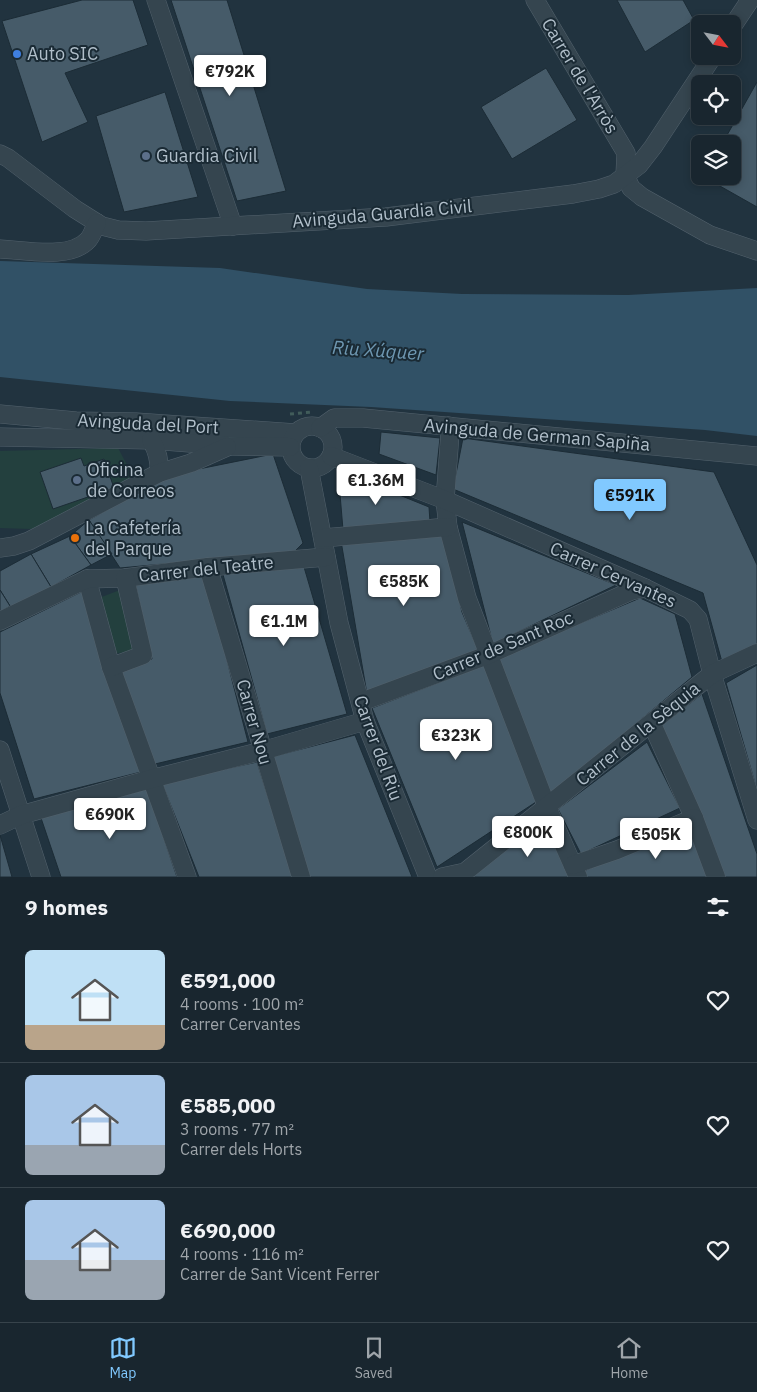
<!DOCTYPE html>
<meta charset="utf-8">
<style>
:root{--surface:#19262f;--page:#222e37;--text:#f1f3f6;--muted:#9fa5aa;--line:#37434b;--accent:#81c9ff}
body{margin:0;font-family:"IBM Plex Sans",sans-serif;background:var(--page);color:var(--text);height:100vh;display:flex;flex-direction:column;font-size:19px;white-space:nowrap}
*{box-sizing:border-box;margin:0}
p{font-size:16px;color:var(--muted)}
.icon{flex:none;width:28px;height:28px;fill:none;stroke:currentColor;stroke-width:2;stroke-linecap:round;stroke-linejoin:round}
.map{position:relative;height:877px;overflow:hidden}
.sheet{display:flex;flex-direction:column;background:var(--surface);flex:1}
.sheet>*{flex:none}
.needle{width:32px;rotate:122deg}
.buttons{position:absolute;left:691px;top:15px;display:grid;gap:10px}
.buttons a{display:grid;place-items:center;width:50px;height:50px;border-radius:8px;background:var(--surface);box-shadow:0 2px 8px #0003,0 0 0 1px var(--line);font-size:25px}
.price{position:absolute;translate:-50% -42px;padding:0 11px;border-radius:5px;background:#fff;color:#222;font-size:16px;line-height:32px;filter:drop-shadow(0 1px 2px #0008)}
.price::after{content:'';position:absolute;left:50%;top:30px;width:15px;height:11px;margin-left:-8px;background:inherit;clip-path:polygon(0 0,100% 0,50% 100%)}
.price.active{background:var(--accent);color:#111}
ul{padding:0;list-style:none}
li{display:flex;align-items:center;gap:15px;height:125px;padding:0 25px}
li+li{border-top:1px solid var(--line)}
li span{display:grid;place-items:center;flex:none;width:140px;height:100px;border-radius:8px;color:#555}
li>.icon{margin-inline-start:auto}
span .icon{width:60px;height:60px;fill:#fffc;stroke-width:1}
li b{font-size:21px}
h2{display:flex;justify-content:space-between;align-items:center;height:60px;padding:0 25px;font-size:21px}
.menu{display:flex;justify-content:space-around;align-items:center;height:70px;border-top:1px solid var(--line);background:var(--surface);font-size:14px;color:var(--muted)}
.menu a{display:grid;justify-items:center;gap:2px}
.menu .active{color:var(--accent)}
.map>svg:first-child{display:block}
.green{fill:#23403e}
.water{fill:#315166}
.building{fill:#465b69;stroke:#1c2c36}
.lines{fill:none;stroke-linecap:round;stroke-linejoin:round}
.minor-casing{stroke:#53626d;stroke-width:19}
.path{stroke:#415c5a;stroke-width:3;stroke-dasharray:4 4;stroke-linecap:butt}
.minor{stroke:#35454f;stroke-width:18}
.shop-dot{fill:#3f7fe0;stroke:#1a2a34;stroke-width:2}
.service-dot{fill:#5c6f8a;stroke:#1a2a34;stroke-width:2}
.food-dot{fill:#e8710a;stroke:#1a2a34;stroke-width:2}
.labels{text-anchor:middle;stroke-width:4;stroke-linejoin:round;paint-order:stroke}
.poi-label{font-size:18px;fill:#b1bfca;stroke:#1a2a34;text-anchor:start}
.street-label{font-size:18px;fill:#b1bfca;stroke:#1a2a34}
.water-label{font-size:19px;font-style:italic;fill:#6e97b1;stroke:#1a2a34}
</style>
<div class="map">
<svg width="757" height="877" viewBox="0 0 757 877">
<rect width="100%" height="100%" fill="#21333f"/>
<g class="green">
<polygon points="118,448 134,478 93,502 32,529 0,528 0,451"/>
<polygon points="120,590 134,652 117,653 99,598"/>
</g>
<polygon class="water" points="0,261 220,268 367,289 462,294 628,295 757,288 757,436 705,430 371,407 230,401 0,377"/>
<g class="building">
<polygon points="82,0 133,0 148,45 65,73 88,122 42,142 2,21"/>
<polygon points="171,0 227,0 286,191 237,201"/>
<polygon points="617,0 683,0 694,20 645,52"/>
<polygon points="546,68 577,120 512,159 481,107"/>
<polygon points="757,82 757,207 704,177 732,176 732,144 722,144"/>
<polygon points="165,92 198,197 124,212 96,116"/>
<polygon points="381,432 440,438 436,475 379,454"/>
<polygon points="463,438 714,472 757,565 757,647 722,662 703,593 453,489"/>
<polygon points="273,454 303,543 294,552 120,568 89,520 169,475"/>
<polygon points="81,458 84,466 104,459 114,488 53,509 40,472"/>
<polygon points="338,470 429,507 430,522 343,530"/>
<polygon points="89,520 112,554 91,565 70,536"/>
<polygon points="462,522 616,585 493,644"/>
<polygon points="443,534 462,612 478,650 367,694 341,541"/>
<polygon points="70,536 91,565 51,587 31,554"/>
<polygon points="31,554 51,587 13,608 10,606 0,590 0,571"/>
<polygon points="304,567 347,714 267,734 222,571"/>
<polygon points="205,575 248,742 155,764 118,672 152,659 135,582"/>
<polygon points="0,590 10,606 0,612"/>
<polygon points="83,591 141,772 34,799 0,693 0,632"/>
<polygon points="640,598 675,614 692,677 549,796 498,658"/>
<polygon points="485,665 536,802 437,867 372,708"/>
<polygon points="757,665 757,790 726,683"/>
<polygon points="702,694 757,854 757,877 723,877 661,726"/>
<polygon points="355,735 412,877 309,877 271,757"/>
<polygon points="647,742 680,808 581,854 558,809"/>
<polygon points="257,762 293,877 199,877 162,783"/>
<polygon points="147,789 177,877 61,877 41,818"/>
<polygon points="543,821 570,877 471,877"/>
<polygon points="688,826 708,877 586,877 584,871"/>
<polygon points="0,835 12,877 0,877"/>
</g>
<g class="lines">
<defs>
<g id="minor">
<polyline points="156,0 233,226"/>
<polyline points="535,0 626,153 625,175 631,188 642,197 710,235 757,251"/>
<polyline points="732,27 750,0"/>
<polyline points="0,154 8,158 75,209 102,226 118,230 146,231 386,217 573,194 599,189 614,184 639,165 653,147 713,56"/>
<path d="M0,249C25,250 70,260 88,240C92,236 94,228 97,223"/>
<polyline points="0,414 76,421 136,422 296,433"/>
<polyline points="449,426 450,434 445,500 448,527 467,598 547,807 578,877"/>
<circle cx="312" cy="447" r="21"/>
<polyline points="320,428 334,418 363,418 757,456"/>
<polyline points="0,437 151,440 228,446 290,447"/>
<path d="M151,440C157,450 160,461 159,473"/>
<polyline points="331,456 445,500 645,588 690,610 698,619 712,674 757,820"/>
<polyline points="309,468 339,623 365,721 428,877"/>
<polyline points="323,538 448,527"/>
<polyline points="0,548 14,546 29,541 159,473 191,463 227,447"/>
<polyline points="208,567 301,877"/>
<polyline points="87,579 111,667 187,877"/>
<polyline points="0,621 87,579 125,578 208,567 326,557"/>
<polyline points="111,667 143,655 125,578"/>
<polyline points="361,702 488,655 631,591 645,588"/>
<polyline points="652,724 694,818 716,877"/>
<polyline points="0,750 41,877"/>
<polyline points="0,825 21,815 151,779 262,751 365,721"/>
<polyline points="573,865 617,850 694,818"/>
<polyline points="442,877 465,872 712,674 757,653"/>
</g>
</defs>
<use href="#minor" class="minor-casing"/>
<polyline class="path" points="290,414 313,412"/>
<use href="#minor" class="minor"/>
</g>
<circle class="shop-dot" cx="17" cy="54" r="5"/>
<g class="service-dot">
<circle cx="146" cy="156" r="5"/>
<circle cx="77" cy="480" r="5"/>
</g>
<circle class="food-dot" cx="75" cy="538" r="5"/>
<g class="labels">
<g class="poi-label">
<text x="27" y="60">Auto SIC</text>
<text x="156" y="162">Guardia Civil</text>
<text x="87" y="476">Oficina<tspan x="87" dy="21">de Correos</tspan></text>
<text x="85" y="534">La Cafetería<tspan x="85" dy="21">del Parque</tspan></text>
</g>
<g class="street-label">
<text transform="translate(580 76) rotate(59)" y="6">Carrer de l'Arròs</text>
<text transform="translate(382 214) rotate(-5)" y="6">Avinguda Guardia Civil</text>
<text transform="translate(148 424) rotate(3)" y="6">Avinguda del Port</text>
<text transform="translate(537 435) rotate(5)" y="6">Avinguda de German Sapiña</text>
<text transform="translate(206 569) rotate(-6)" y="6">Carrer del Teatre</text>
<text transform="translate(613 575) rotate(24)" y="6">Carrer Cervantes</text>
<text transform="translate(503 646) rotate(-23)" y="6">Carrer de Sant Roc</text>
<text transform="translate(254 722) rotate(74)" y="6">Carrer Nou</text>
<text transform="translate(638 734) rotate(-39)" y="6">Carrer de la Sèquia</text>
<text transform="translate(378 748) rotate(70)" y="6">Carrer del Riu</text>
</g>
<g class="water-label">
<text transform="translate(378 350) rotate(4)" y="7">Riu Xúquer</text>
</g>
</g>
</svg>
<div class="buttons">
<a><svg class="needle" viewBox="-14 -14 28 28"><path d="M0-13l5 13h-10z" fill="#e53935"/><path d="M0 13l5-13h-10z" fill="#9fa5aa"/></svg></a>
<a><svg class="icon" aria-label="locate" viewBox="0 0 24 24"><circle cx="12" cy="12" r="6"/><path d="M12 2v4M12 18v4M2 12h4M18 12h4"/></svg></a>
<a><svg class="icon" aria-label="layers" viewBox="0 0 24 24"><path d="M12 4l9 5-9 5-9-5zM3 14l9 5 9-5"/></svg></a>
</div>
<b class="price" style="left:230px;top:97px">€792K</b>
<b class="price" style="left:376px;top:506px">€1.36M</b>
<b class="price active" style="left:630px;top:521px">€591K</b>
<b class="price" style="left:404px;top:607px">€585K</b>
<b class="price" style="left:284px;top:647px">€1.1M</b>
<b class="price" style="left:456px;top:761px">€323K</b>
<b class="price" style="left:110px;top:840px">€690K</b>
<b class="price" style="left:528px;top:858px">€800K</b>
<b class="price" style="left:656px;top:860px">€505K</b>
</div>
<section class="sheet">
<h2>9 homes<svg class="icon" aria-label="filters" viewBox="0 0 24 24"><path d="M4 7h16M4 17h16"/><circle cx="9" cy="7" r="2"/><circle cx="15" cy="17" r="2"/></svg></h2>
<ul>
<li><span style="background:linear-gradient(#bfe0f5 75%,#b9a48a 0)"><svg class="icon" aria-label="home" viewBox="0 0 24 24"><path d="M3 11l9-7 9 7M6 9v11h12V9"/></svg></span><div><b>€591,000</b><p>4 rooms · 100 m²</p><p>Carrer Cervantes</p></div><svg class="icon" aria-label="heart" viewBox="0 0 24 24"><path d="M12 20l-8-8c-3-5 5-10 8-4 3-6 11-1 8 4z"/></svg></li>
<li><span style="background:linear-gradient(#a9c7e8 70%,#9aa5b1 0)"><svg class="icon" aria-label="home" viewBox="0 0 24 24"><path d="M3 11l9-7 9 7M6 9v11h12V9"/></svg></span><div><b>€585,000</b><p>3 rooms · 77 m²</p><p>Carrer dels Horts</p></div><svg class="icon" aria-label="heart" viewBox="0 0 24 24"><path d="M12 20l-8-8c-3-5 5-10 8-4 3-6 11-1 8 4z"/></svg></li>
<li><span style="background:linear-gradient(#a9c7e8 60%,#9aa5b1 0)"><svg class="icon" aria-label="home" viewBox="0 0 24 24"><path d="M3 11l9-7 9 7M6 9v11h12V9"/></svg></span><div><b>€690,000</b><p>4 rooms · 116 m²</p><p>Carrer de Sant Vicent Ferrer</p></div><svg class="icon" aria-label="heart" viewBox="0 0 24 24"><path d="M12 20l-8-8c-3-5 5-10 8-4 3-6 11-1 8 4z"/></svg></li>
</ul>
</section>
<nav class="menu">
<a class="active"><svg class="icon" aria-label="map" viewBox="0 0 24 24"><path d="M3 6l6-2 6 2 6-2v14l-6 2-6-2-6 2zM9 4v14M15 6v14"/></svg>Map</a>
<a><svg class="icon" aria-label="saved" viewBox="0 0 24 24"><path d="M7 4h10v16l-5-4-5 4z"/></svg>Saved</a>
<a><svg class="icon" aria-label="home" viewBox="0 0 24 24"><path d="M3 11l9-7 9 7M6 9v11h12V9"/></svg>Home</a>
</nav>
